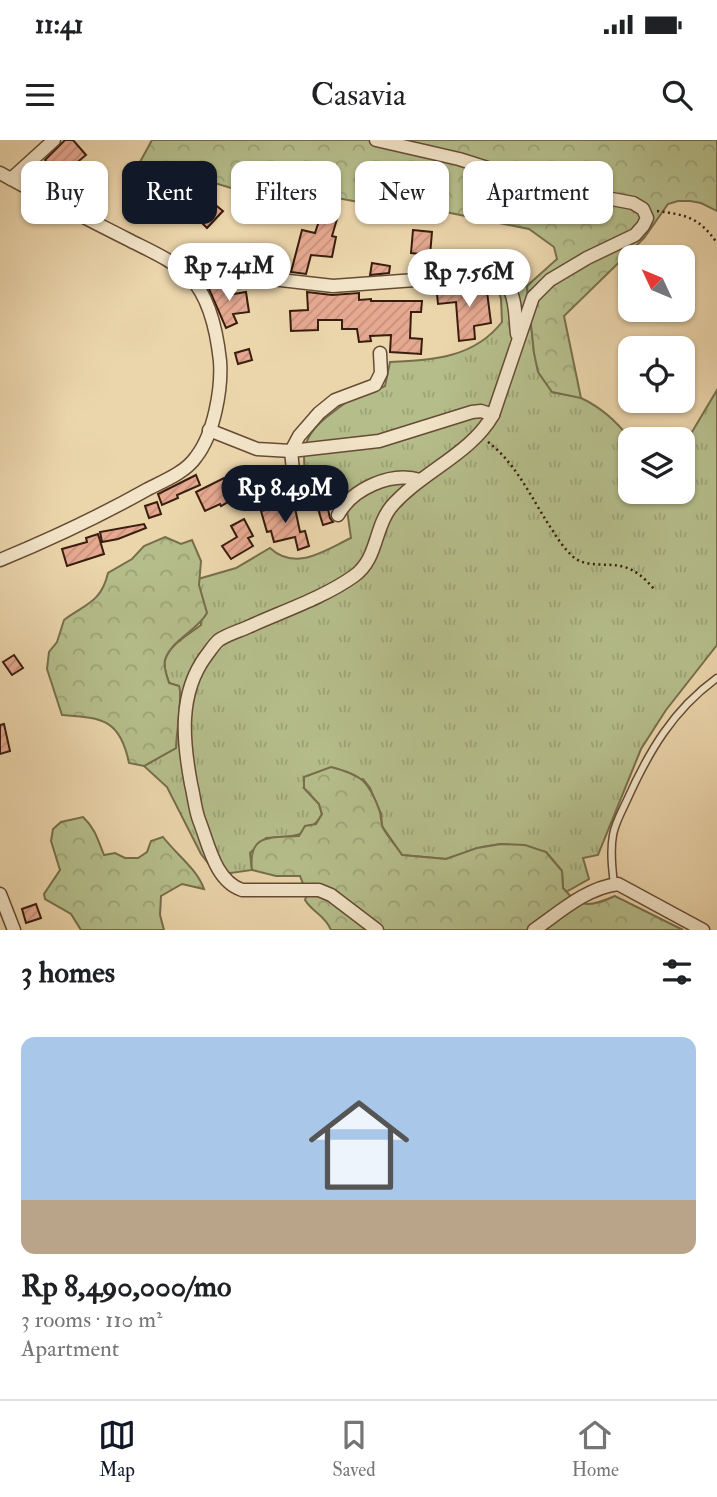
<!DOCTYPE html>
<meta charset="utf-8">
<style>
:root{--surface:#fff;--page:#f2f2f2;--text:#202124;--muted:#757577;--line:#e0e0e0;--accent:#111827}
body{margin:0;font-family:"IM FELL Double Pica",serif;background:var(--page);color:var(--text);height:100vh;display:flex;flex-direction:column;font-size:26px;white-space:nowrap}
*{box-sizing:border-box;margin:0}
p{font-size:23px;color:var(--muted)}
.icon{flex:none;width:38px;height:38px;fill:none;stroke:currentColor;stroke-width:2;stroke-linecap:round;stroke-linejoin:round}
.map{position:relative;height:790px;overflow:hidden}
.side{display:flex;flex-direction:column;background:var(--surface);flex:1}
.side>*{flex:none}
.banner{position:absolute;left:21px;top:21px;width:676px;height:63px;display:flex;gap:14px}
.needle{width:46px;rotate:314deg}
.tools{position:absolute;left:618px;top:105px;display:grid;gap:14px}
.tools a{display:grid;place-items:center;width:77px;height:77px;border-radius:14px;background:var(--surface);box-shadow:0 2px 5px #0004;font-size:35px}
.price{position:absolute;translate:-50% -60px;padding:0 16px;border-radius:24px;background:#fff;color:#222;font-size:23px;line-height:46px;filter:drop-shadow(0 2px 4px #0008)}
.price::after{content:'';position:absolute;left:50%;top:42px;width:21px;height:16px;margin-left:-10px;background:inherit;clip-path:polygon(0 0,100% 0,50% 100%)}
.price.on{background:var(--accent);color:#fff}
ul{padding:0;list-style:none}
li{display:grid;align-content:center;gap:14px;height:371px;padding:0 21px}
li+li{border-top:2px solid var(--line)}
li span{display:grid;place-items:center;height:217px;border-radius:14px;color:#555}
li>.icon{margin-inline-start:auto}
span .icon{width:126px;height:126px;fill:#fffc;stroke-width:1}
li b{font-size:30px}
h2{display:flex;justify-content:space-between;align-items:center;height:84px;padding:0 21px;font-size:30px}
.pill{padding:0 24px;border-radius:14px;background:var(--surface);box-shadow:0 2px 5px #0004;font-size:24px;line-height:63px}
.pill.on{background:var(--accent);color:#fff}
.status{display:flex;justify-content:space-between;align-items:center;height:49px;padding:0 35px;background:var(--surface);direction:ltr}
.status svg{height:19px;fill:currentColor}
header{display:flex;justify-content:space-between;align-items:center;height:91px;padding:0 21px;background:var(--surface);font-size:32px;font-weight:600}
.tab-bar{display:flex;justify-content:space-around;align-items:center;height:98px;border-top:2px solid var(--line);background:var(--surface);font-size:19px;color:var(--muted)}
.tab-bar a{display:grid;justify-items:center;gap:4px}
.tab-bar .on{color:var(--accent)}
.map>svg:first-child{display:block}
.grass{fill:url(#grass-tufts);stroke:#776e4c;stroke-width:2}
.forest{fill:url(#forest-crowns);stroke:#776e4c;stroke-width:2}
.building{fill:url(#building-hatch);stroke:#391d0e;stroke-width:2}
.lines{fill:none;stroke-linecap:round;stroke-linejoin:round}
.service-casing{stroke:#664b35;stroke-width:9}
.minor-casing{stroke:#664b35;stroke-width:15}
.path{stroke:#391d0e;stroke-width:2.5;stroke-dasharray:2 3.5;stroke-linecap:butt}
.service{stroke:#f2e4c8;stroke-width:6}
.minor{stroke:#f2e4c8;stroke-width:12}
</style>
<div class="status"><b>11:41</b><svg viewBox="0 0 49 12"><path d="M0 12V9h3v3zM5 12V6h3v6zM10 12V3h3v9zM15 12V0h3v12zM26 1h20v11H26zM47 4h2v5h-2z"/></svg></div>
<header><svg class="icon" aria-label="menu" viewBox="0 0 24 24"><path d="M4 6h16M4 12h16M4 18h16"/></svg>Casavia<svg class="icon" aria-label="search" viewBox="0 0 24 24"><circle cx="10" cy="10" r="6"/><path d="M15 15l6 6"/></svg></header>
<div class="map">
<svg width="717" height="790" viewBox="0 0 717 790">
<defs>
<pattern id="grass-tufts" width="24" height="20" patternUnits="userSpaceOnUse" patternTransform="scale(1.75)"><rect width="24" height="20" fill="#b5be8b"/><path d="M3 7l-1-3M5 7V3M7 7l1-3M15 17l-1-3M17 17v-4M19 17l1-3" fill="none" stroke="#9ca377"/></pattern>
<pattern id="forest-crowns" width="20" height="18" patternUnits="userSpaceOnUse" patternTransform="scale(1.75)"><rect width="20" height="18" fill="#b5be8b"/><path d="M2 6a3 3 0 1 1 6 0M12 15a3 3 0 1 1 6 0" fill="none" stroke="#9ca377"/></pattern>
<pattern id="building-hatch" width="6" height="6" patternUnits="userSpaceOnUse" patternTransform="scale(1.75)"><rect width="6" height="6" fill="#e5a890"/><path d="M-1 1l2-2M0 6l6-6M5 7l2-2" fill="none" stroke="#c5907b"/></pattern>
</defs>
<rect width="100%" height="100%" fill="#ebd5ab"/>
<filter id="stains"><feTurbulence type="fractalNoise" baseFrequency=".00286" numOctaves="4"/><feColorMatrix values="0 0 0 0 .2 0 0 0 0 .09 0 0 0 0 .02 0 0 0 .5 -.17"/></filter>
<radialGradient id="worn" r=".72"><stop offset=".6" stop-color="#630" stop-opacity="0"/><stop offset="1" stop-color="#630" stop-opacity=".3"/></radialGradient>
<path class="grass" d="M527,146L534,213L552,252C561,254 572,255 581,258C600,267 618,283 630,299V352H682L683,307L717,250V505L666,570L641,609L598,715L583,718L589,739L566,752L563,748L562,731L546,712L501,704L482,707L446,719L402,715L382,686L381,674L370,648L363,639L304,648L319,664L322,675C306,698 292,697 266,698L250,713L252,730L217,735L201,714L167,647L144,626L176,608L179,546L169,543C167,536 163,527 165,520C169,505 189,494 201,485L198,439L236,428L270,408C296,432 325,410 351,398L347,370L336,362L327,344L309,350C300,314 300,296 332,273C339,268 346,261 355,257C365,253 375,251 385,246L390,222C433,220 474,218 502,182L501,159L498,148Z"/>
<g class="forest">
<polygon points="152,0 717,0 717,71 701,63 690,61 678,61 668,64 644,98 564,176 581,258 552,252 538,232 534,213 527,146 557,119 554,107 529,89 431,69 395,69 306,52 270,55 245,52 201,39 146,78 129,62 123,53"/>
<path d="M165,397L181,404L192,400L201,421L199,445L207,473C197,491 171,500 165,520C163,527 167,536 169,543L179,546C183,554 176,595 176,608L144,626L129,623C120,578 101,578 62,575L47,529L49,512L57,502L64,480C85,464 101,463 108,433L132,419L144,406Z"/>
<path d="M331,627C362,635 369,641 380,672C381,677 381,683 383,688C388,697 396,706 402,715L446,719L477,708L501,704L525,705L546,712L562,731L563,748C581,770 592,766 615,756L683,790H331C324,774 313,773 305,760L307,754L300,736H276L252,730C248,693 270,698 299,696L305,686L316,684L322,674L319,664L304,648V637Z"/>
<path d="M83,677C95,688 98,700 104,715L115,713L125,718H138L147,712L151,701L163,697C176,714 197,729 204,749L182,744L161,756L160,775L164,790H81L71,774L45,759L44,754L60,730L51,701L53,689L61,682Z"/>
</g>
<g class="building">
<polygon points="65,0 73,0 86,15 61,36 45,20"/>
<polygon points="213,63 223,71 207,88 199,80"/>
<polygon points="321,75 337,79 332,96 336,97 332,117 311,115 306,134 291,132 302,90 315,93"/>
<polygon points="413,90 432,92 430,115 411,113"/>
<polygon points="372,123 390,126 389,133 370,135"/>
<polygon points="221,142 228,143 234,154 246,152 249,172 233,174 237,183 226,188 209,149"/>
<polygon points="486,144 491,183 474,186 475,199 459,201 456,162 438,164 437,154 470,151 470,145"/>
<polygon points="307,152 332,155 359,153 359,160 371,159 371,161 422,161 421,172 411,172 410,198 422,199 421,214 390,212 391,195 370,196 371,201 359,202 357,189 342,189 342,180 318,180 318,190 291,191 290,171 308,170"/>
<polygon points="249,209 252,220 238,224 235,213"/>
<polygon points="196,335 200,345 177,355 178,358 162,365 158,354"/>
<polygon points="224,338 235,358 221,366 220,364 205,371 196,352"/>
<polygon points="325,356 330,378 333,382 323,385 315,359"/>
<polygon points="157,362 161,374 149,378 145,366"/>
<polygon points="290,365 295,368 300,392 305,391 309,406 298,410 295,397 274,402 271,391 267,392 261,371"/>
<polygon points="244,379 253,396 248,398 253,406 231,419 222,406 237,397 231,386"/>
<polygon points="144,384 146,388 118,399 102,402 100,392"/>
<polygon points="98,394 104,414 67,426 62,409 87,402 86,398"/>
<polygon points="14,515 23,528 12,535 3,522"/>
<polygon points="4,584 10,611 0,614 0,585"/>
<polygon points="36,764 41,778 26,783 22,769"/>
</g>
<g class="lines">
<defs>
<path id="service" d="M614,744C612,728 610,711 613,695C615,683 622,671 627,660C649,611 673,570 717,538"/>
<g id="minor">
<path d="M376,0L459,19L548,47L633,63L643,69L647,78L643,86L635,95L587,118L550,140L533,157L493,275C470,315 421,332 391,367C374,388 378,419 354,436C323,458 283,471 248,487C239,491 228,494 219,500C214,504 210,511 206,516C178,554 183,601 191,644C194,656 195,669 199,680C209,705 215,741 242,750H319L331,755L377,790"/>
<path d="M0,33C41,56 84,77 127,99C148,110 173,120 190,137C210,158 217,193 220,221C222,249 214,294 196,317C186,332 164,341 148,349C100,376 51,399 0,420"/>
<polyline points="11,39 54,0"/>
<path d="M188,136L219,133L333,146L484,135C518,139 514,166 517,194"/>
<polyline points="209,290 257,309 291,311 379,301 472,272 481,271 493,275"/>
<polyline points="296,359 291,311 299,296 319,273 335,260 375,245 381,233 380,213"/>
<path d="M338,375C352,349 391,331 420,340"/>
<polyline points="0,754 14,790"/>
<path d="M534,790C560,772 586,748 618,744L703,790"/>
</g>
</defs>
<use href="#service" class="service-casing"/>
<use href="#minor" class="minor-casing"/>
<g class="path">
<path d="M657,71C686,75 699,77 717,103"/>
<path d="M488,302C515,322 531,357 549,385C556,396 565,411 576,419C588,426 601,424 613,425C631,426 643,436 654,449"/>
</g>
<use href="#service" class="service"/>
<use href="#minor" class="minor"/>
</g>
<rect width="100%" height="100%" filter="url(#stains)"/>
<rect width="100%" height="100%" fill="url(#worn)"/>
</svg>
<div class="tools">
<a><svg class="needle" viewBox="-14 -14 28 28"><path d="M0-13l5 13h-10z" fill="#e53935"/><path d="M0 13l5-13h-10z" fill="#757577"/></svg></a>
<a><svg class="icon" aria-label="locate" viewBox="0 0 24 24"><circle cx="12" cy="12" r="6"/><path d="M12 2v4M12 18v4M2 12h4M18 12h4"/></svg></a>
<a><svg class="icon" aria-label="layers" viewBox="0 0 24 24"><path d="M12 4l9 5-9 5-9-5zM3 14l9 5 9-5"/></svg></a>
</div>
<b class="price" style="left:229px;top:163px">Rp 7.41M</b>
<b class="price" style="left:469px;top:169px">Rp 7.56M</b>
<b class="price on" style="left:285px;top:385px">Rp 8.49M</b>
<div class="banner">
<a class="pill">Buy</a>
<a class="pill on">Rent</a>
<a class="pill">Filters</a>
<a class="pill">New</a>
<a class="pill">Apartment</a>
</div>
</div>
<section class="side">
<h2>3 homes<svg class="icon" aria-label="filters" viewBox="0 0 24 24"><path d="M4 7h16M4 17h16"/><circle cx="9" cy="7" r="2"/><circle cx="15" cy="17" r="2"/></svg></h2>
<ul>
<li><span style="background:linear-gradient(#a9c7e8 75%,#b9a48a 0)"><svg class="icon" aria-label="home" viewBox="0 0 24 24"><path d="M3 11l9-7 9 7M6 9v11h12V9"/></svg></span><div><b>Rp 8,490,000/mo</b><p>3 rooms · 110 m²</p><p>Apartment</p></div></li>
</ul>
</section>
<nav class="tab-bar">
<a class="on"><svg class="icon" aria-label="map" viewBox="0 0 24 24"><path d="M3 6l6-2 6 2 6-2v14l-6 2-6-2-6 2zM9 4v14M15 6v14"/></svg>Map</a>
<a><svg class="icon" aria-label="saved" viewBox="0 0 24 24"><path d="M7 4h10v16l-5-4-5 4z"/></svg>Saved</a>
<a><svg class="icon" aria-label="home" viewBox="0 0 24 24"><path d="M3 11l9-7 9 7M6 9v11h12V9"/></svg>Home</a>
</nav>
